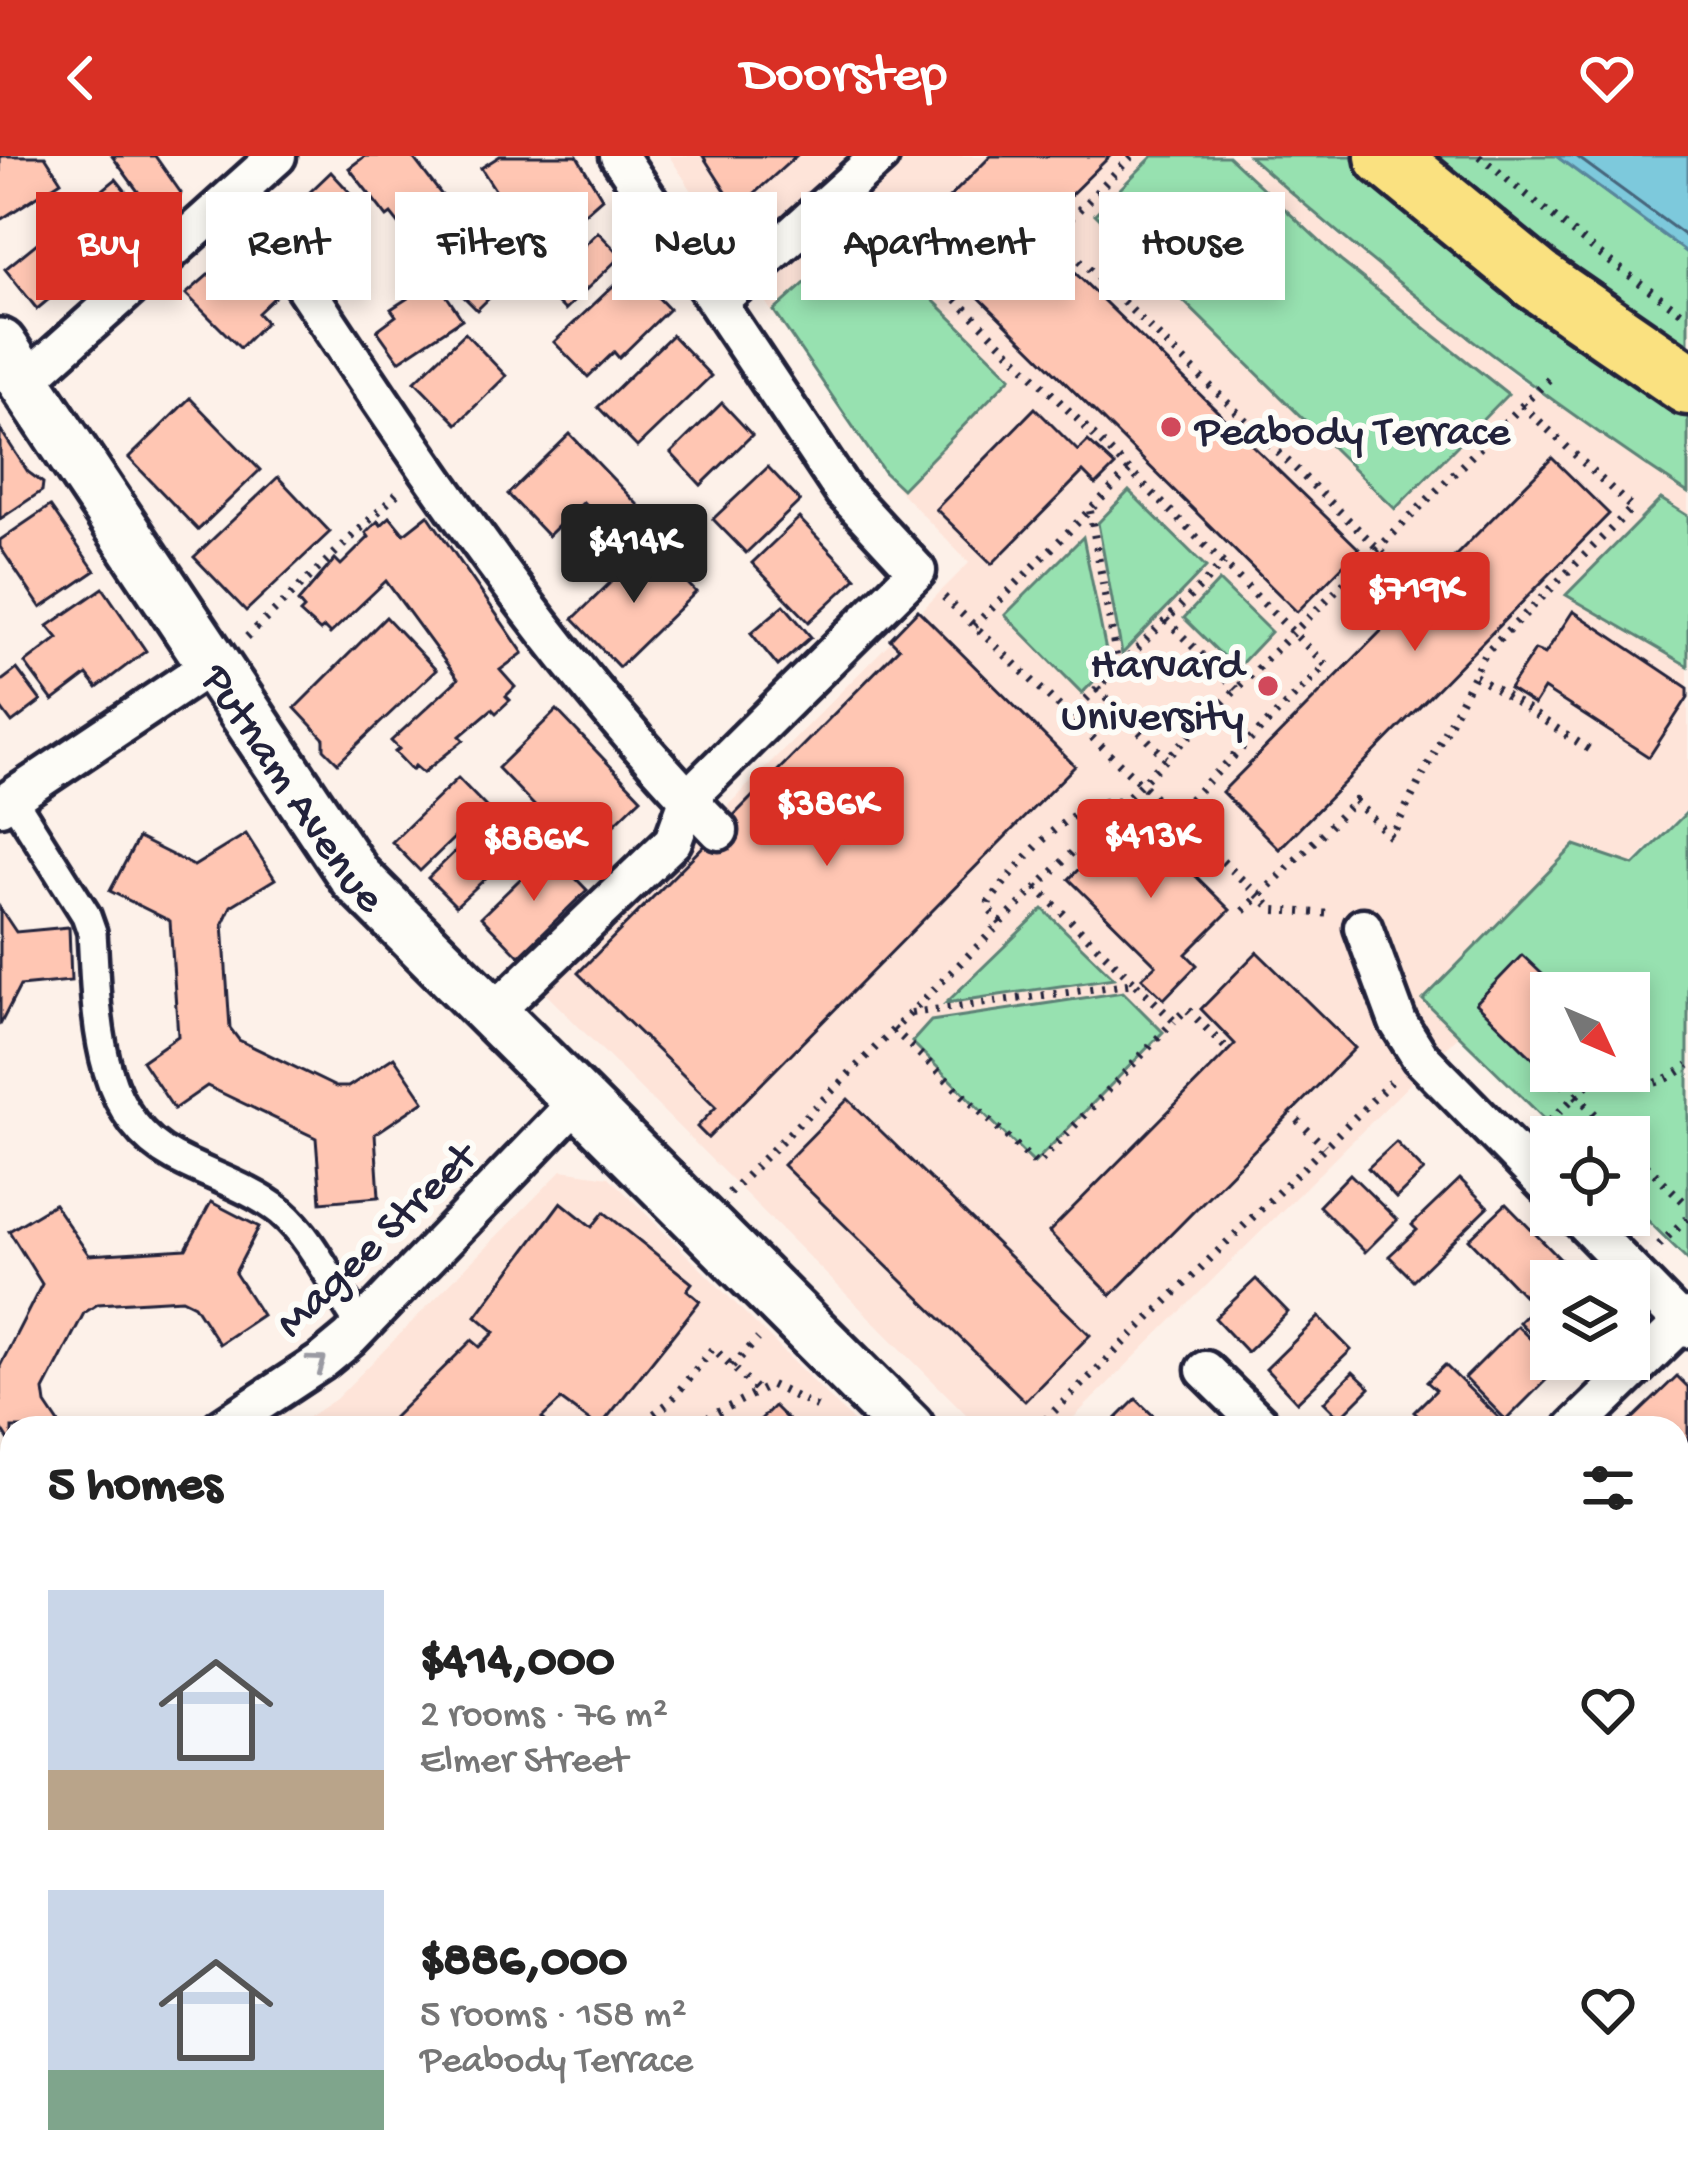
<!DOCTYPE html>
<meta charset="utf-8">
<style>
:root{--surface:#fff;--page:#f2f2f2;--text:#222;--muted:#767676;--accent:#d93025}
body{margin:0;font-family:"Gochi Hand",sans-serif;background:var(--page);color:var(--text);height:100vh;display:flex;flex-direction:column;font-size:45px;white-space:nowrap}
*{box-sizing:border-box;margin:0}
p{font-size:39px;color:var(--muted)}
.icon{flex:none;width:66px;height:66px;fill:none;stroke:currentColor;stroke-width:2;stroke-linecap:round;stroke-linejoin:round}
.map{position:relative;flex:1;overflow:hidden}
.panel{position:absolute;left:0px;top:1260px;width:1689px;height:768px;display:flex;flex-direction:column;background:var(--surface);border-radius:36px 36px 0 0;box-shadow:0 6px 18px #0003}
.panel>*{flex:none}
.hud{position:absolute;left:36px;top:36px;width:1617px;height:108px;display:flex;gap:24px}
.needle{width:78px;rotate:134deg}
.buttons{position:absolute;left:1530px;top:816px;display:grid;gap:24px}
.buttons a{display:grid;place-items:center;width:120px;height:120px;border-radius:0px;background:var(--surface);box-shadow:0 6px 18px #0003;font-size:60px}
.price{position:absolute;translate:-50% -102px;padding:0 27px;border-radius:12px;background:var(--accent);color:#fff;font-size:39px;line-height:78px;filter:drop-shadow(0 3px 6px #0008)}
.price::after{content:'';position:absolute;left:50%;top:72px;width:36px;height:27px;margin-left:-18px;background:inherit;clip-path:polygon(0 0,100% 0,50% 100%)}
.price.active{background:#222;color:#fff}
ul{padding:0;list-style:none}
li{display:flex;align-items:center;gap:36px;height:300px;padding:0 48px}
li span{display:grid;place-items:center;flex:none;width:336px;height:240px;border-radius:0px;color:#555}
li>.icon{margin-inline-start:auto}
span .icon{width:144px;height:144px;fill:#fffc;stroke-width:1}
li b{font-size:51px}
h2{display:flex;justify-content:space-between;align-items:center;height:144px;padding:0 48px;font-size:51px}
.chip{padding:0 42px;border-radius:0px;background:var(--surface);box-shadow:0 6px 18px #0003;font-size:42px;line-height:108px}
.chip.active{background:var(--accent);color:#fff}
header{display:flex;justify-content:space-between;align-items:center;height:156px;padding:0 48px;background:var(--accent);color:#fff;font-size:54px;font-weight:600}
.map>svg:first-child{display:block}
.built{fill:#fee4d9}
.green{fill:#97e1b0;stroke:#5c8276;stroke-width:3;fill-rule:evenodd}
.water{fill:#7dc9dc;stroke:#59869c;stroke-width:3}
.lines{fill:none;stroke-linecap:round;stroke-linejoin:round}
.shore{stroke:#46657b;stroke-width:3}
.building{fill:#ffc6b3;stroke:#22223b;stroke-width:3}
.pedestrian-casing{stroke:#22223b;stroke-width:36}
.minor-casing{stroke:#22223b;stroke-width:45}
.secondary-casing{stroke:#22223b;stroke-width:60}
.trunk-casing{stroke:#22223b;stroke-width:69}
.path{stroke:#22223b;stroke-width:8;stroke-dasharray:3 9;stroke-linecap:butt}
.pedestrian{stroke:#fdfcf7;stroke-width:27}
.minor{stroke:#fdfcf7;stroke-width:36}
.secondary{stroke:#fdfcf7;stroke-width:51}
.trunk{stroke:#fae180;stroke-width:60}
.oneway{stroke:#9a9aa2}
.poi-dot{fill:#d1495b;stroke:#fdfcf7;stroke-width:4.5}
.labels{text-anchor:middle;stroke-width:12;stroke-linejoin:round;paint-order:stroke}
.poi-label{font-size:45px;fill:#22223b;stroke:#fdfcf7;text-anchor:start}
.street-label{font-size:45px;fill:#22223b;stroke:#fdfcf7}
</style>
<header><svg class="icon" aria-label="back" viewBox="0 0 24 24"><path d="M15 5l-7 7 7 7"/></svg>Doorstep<svg class="icon" aria-label="heart" viewBox="0 0 24 24"><path d="M12 20l-8-8c-3-5 5-10 8-4 3-6 11-1 8 4z"/></svg></header>
<div class="map">
<svg width="1688" height="2028" viewBox="0 0 1688 2028">
<rect width="100%" height="100%" fill="#fdf1e9"/>
<filter id="ink" filterUnits="userSpaceOnUse"><feTurbulence type="fractalNoise" baseFrequency=".00833" numOctaves="2"/><feDisplacementMap in="SourceGraphic" scale="24" xChannelSelector="R" yChannelSelector="G"/><feConvolveMatrix kernelMatrix="1 2 1 2 8 2 1 2 1" color-interpolation-filters="sRGB"/></filter>
<g filter="url(#ink)">
<g class="built">
<polygon points="669,0 1249,0 1329,72 1521,224 1688,337 1688,652 1063,1272 980,1272 543,835 969,407 897,332 772,156"/>
<polygon points="562,1014 609,1021 860,1272 292,1272 336,1243"/>
</g>
<g class="green">
<polygon points="1153,0 1228,0 1342,106 1508,238 1395,353 1095,58"/>
<path d="M1249,0H1556L1688,97V337C1533,235 1388,123 1249,0Z"/>
<polygon points="863,75 1011,221 902,333 884,316 774,155"/>
<polygon points="1129,335 1206,411 1122,498 1098,367"/>
<polygon points="1661,343 1688,360 1688,510 1566,439"/>
<polygon points="1083,381 1109,510 1082,537 1005,459"/>
<polygon points="1219,425 1271,476 1236,513 1184,462"/>
<path d="M1688,655V1104L1629,1046V981H1563L1423,844L1575,689L1634,709ZM1551,837H1629V915H1551Z"/>
<polygon points="1043,753 1114,822 946,847"/>
<polygon points="1123,836 1163,876 1034,1007 912,886 931,865"/>
</g>
<polygon class="water" points="1556,0 1688,0 1688,97"/>
<g class="lines">
<polyline class="shore" points="1576,0 1688,82"/>
</g>
<g class="building">
<polygon points="0,0 45,0 61,25 0,64"/>
<polygon points="112,0 155,0 181,37 179,43 153,56"/>
<polygon points="365,0 412,0 444,42 425,58 435,70 414,87 391,58 387,61 349,12"/>
<polygon points="500,0 577,0 602,42 537,99 481,12"/>
<polygon points="703,0 796,0 737,53"/>
<polygon points="991,0 1110,0 1033,76 1359,393 1297,456 914,77"/>
<polygon points="331,16 355,42 314,81 290,55"/>
<polygon points="116,23 147,62 37,153 5,113"/>
<polygon points="507,76 531,101 477,154 452,129"/>
<polygon points="598,76 621,100 565,154 542,131"/>
<polygon points="246,86 280,136 258,157 266,166 240,192 186,138"/>
<polygon points="631,113 669,153 619,202 614,196 588,221 554,186"/>
<polygon points="436,124 462,163 399,205 377,174 396,160 391,153"/>
<polygon points="465,177 506,220 457,268 415,225"/>
<polygon points="672,179 711,220 637,291 598,251"/>
<polygon points="190,242 260,314 198,374 129,302"/>
<polygon points="722,247 752,279 701,329 671,297"/>
<polygon points="1035,252 1078,295 1088,285 1115,310 1096,329 1083,316 992,408 936,353"/>
<polygon points="0,273 28,316 43,327 42,335 0,363"/>
<polygon points="570,278 658,370 630,396 583,346 548,380 508,338"/>
<polygon points="1552,302 1609,358 1279,693 1222,636"/>
<polygon points="768,311 800,345 746,397 713,363"/>
<polygon points="278,321 330,376 246,455 194,401"/>
<polygon points="50,350 95,415 41,452 0,391 0,384"/>
<polygon points="428,359 523,497 500,514 515,531 506,540 510,544 496,557 492,553 460,580 464,584 423,617 415,610 412,614 395,596 399,593 391,585 458,523 386,425 330,478 324,472 320,475 300,457 304,453 298,446 335,403 341,409 369,381 366,377 378,365 381,369 390,361 404,378"/>
<polygon points="799,362 856,422 809,466 752,407"/>
<polygon points="650,388 696,436 619,511 573,463"/>
<polygon points="103,432 146,495 97,532 87,519 53,545 25,507 58,482 48,470"/>
<polygon points="784,449 811,481 778,510 751,477"/>
<polygon points="918,454 1075,610 708,982 697,971 716,951 578,817 899,492 890,483"/>
<polygon points="1573,455 1688,532 1688,541 1649,601 1544,533 1534,549 1509,533 1535,494 1545,498"/>
<polygon points="386,461 436,514 338,607 324,593 324,583 295,552"/>
<polygon points="17,513 41,545 12,567 0,551 0,526"/>
<polygon points="557,554 641,642 582,699 498,612"/>
<polygon points="458,622 486,651 420,715 392,686"/>
<polygon points="493,658 522,688 456,750 428,722"/>
<polygon points="1133,658 1230,754 1186,798 1197,809 1164,843 1142,822 1156,809 1069,723"/>
<polygon points="246,678 275,723 231,750 223,767 230,872 239,884 336,931 348,931 394,901 424,945 375,978 379,1041 321,1046 316,982 207,930 174,953 142,905 178,880 170,765 110,735 138,682 194,710"/>
<polygon points="549,695 587,734 519,800 481,761"/>
<polygon points="0,752 16,776 69,771 71,825 20,830 0,869"/>
<polygon points="1257,796 1355,892 1111,1139 1049,1076 1235,888 1201,853"/>
<polygon points="1522,799 1562,837 1551,837 1551,915 1578,915 1562,931 1476,847"/>
<polygon points="848,943 1090,1179 1025,1245 783,1009"/>
<polygon points="1396,986 1424,1015 1396,1042 1368,1012"/>
<polygon points="1350,1018 1397,1064 1365,1096 1319,1050"/>
<polygon points="1460,1023 1488,1051 1413,1124 1389,1100 1417,1074 1412,1069"/>
<polygon points="211,1046 259,1071 235,1117 262,1159 219,1188 194,1149 182,1143 98,1148 84,1157 44,1234 46,1248 62,1272 12,1272 12,1289 0,1270 0,1210 42,1128 9,1075 54,1048 89,1099 186,1093"/>
<polygon points="561,1046 592,1071 604,1056 692,1127 687,1134 700,1145 599,1272 561,1244 542,1262 552,1272 383,1272 472,1184 480,1191 495,1176 476,1160"/>
<polygon points="1506,1048 1560,1103 1523,1139 1469,1083"/>
<polygon points="1256,1123 1288,1156 1247,1196 1215,1162"/>
<polygon points="1551,1134 1551,1199 1519,1166"/>
<polygon points="1319,1161 1351,1194 1297,1246 1266,1213"/>
<polygon points="1517,1170 1559,1211 1506,1264 1465,1222"/>
<polygon points="1445,1209 1499,1262 1489,1272 1430,1272 1414,1256 1436,1234 1427,1226"/>
<polygon points="1353,1216 1370,1232 1340,1262 1324,1246"/>
<polygon points="1677,1220 1688,1231 1688,1303 1677,1314 1677,1272 1623,1272"/>
<polygon points="1136,1243 1166,1272 1107,1272"/>
<polygon points="774,1250 796,1272 752,1272"/>
<polygon points="5,1467 12,1476 12,1546 0,1529 0,1471"/>
<polygon points="12,1655 12,1729 0,1733 0,1659"/>
<polygon points="1680,1817 1688,1824 1688,1886 1677,1898 1677,1820"/>
<polygon points="12,1837 12,1906 7,1908 0,1886 0,1841"/>
<polygon points="1688,1915 1688,1973 1677,1962 1677,1926"/>
<polygon points="34,2016 51,2016 66,2028 25,2028"/>
<polygon points="152,2016 200,2016 204,2028 146,2028 143,2020"/>
<polygon points="217,2016 275,2016 280,2028 222,2028"/>
<polygon points="297,2016 358,2016 362,2028 302,2028"/>
<polygon points="711,2016 726,2016 731,2028 694,2028 692,2023"/>
<polygon points="801,2016 852,2016 856,2028 805,2028"/>
<polygon points="1170,2016 1218,2016 1223,2028 1175,2028"/>
<polygon points="1302,2016 1355,2016 1360,2028 1307,2028"/>
<polygon points="1362,2016 1415,2016 1420,2028 1367,2028"/>
<polygon points="1490,2016 1552,2016 1554,2022 1538,2028 1495,2028"/>
</g>
<g class="lines">
<defs>
<path id="pedestrian" d="M12,642L86,759L92,776C97,854 93,958 174,1001C208,1019 251,1032 281,1056C316,1086 334,1134 361,1170"/>
<g id="minor">
<path d="M240,34C388,255 532,485 719,675"/>
<polyline points="718,146 880,0"/>
<polyline points="25,226 277,0"/>
<polyline points="0,650 212,508"/>
<polyline points="1363,771 1398,866 1420,901 1551,1034"/>
<polyline points="493,857 673,685 688,644 702,628 917,415 843,335 619,0"/>
<polyline points="1576,1059 1688,1173"/>
<polyline points="1205,1214 1264,1272"/>
<polyline points="221,1272 321,1206 350,1182 579,944"/>
<polyline points="1574,1272 1688,1161"/>
<polyline points="0,1417 12,1410"/>
<polyline points="0,1802 12,1799"/>
<polyline points="526,2028 556,2016"/>
</g>
<g id="secondary">
<path id="s1" d="M0,189L356,722L908,1272"/>
<polyline points="1662,2016 1674,2028"/>
</g>
<polyline id="trunk" points="1386,0 1537,124 1688,228"/>
</defs>
<use href="#pedestrian" class="pedestrian-casing"/>
<use href="#minor" class="minor-casing"/>
<use href="#secondary" class="secondary-casing"/>
<use href="#trunk" class="trunk-casing"/>
<g class="path">
<polyline points="1479,0 1598,97 1688,161"/>
<polyline points="871,59 1326,509 1174,659"/>
<polyline points="1054,79 1421,434"/>
<polyline points="1045,88 1132,0"/>
<polyline points="1090,355 1118,511"/>
<polyline points="944,441 1274,754 1332,758"/>
<polyline points="1166,464 1236,533"/>
<polyline points="974,470 1130,314"/>
<polyline points="247,481 401,334"/>
<polyline points="1475,520 1590,594"/>
<polyline points="1097,533 1166,602"/>
<polyline points="1218,551 1249,584"/>
<polyline points="1069,560 1224,407"/>
<polyline points="1036,731 1134,826"/>
<polyline points="1244,755 1355,645 1391,681 1485,498 1632,352 1522,249"/>
<path d="M1001,767L988,752L989,746C1018,709 1073,639 1123,645"/>
<polyline points="911,857 1135,827 1174,865 1187,853 1229,895"/>
<polyline points="893,873 1037,1009 1174,865"/>
<path d="M1611,915C1636,938 1664,928 1688,909"/>
<polyline points="1576,939 1618,981"/>
<polyline points="1289,956 1324,990"/>
<polyline points="1542,973 1601,915"/>
<polyline points="1629,992 1688,1050"/>
<polyline points="729,1037 1550,222"/>
<polyline points="1659,1089 1688,1061"/>
<polyline points="732,1210 758,1183"/>
<polyline points="635,1272 670,1246 713,1192 758,1235"/>
<polyline points="700,1272 709,1261 771,1229 819,1252"/>
<polyline points="1037,1272 1392,925"/>
</g>
<use href="#pedestrian" class="pedestrian"/>
<use href="#minor" class="minor"/>
<use href="#secondary" class="secondary"/>
<use href="#trunk" class="trunk"/>
</g>
<defs><path id="oneway-chevron" d="M-2-3.5L2.5 0L-2 3.5" fill="none" stroke-width="1.6" stroke-linecap="round" stroke-linejoin="round" transform="scale(3)"/></defs>
<use class="oneway" href="#oneway-chevron" transform="translate(318 1207) rotate(-36)"/>
</g>
<g class="poi-dot">
<circle cx="1171" cy="271" r="12"/>
<circle cx="1268" cy="530" r="12"/>
</g>
<g class="labels">
<g class="poi-label">
<text x="1195" y="287">Peabody Terrace</text>
<text x="1244" y="520" text-anchor="end">Harvard<tspan x="1244" dy="52">University</tspan></text>
</g>
<g class="street-label">
<text dy="16" stroke="none"><textPath href="#s1" startOffset="531">Putnam Avenue</textPath></text>
<text transform="translate(373 1081) rotate(-44)" y="16">Magee Street</text>
</g>
</g>
</svg>
<div class="buttons">
<a><svg class="needle" viewBox="-14 -14 28 28"><path d="M0-13l5 13h-10z" fill="#e53935"/><path d="M0 13l5-13h-10z" fill="#767676"/></svg></a>
<a><svg class="icon" aria-label="locate" viewBox="0 0 24 24"><circle cx="12" cy="12" r="6"/><path d="M12 2v4M12 18v4M2 12h4M18 12h4"/></svg></a>
<a><svg class="icon" aria-label="layers" viewBox="0 0 24 24"><path d="M12 4l9 5-9 5-9-5zM3 14l9 5 9-5"/></svg></a>
</div>
<b class="price active" style="left:634px;top:450px">$414K</b>
<b class="price" style="left:1415px;top:498px">$719K</b>
<b class="price" style="left:827px;top:713px">$386K</b>
<b class="price" style="left:1151px;top:745px">$413K</b>
<b class="price" style="left:534px;top:748px">$886K</b>
<div class="hud">
<a class="chip active">Buy</a>
<a class="chip">Rent</a>
<a class="chip">Filters</a>
<a class="chip">New</a>
<a class="chip">Apartment</a>
<a class="chip">House</a>
</div>
<section class="panel">
<h2>5 homes<svg class="icon" aria-label="filters" viewBox="0 0 24 24"><path d="M4 7h16M4 17h16"/><circle cx="9" cy="7" r="2"/><circle cx="15" cy="17" r="2"/></svg></h2>
<ul>
<li><span style="background:linear-gradient(#c9d6e8 75%,#b9a48a 0)"><svg class="icon" aria-label="home" viewBox="0 0 24 24"><path d="M3 11l9-7 9 7M6 9v11h12V9"/></svg></span><div><b>$414,000</b><p>2 rooms · 76 m²</p><p>Elmer Street</p></div><svg class="icon" aria-label="heart" viewBox="0 0 24 24"><path d="M12 20l-8-8c-3-5 5-10 8-4 3-6 11-1 8 4z"/></svg></li>
<li><span style="background:linear-gradient(#c9d6e8 75%,#7fa58c 0)"><svg class="icon" aria-label="home" viewBox="0 0 24 24"><path d="M3 11l9-7 9 7M6 9v11h12V9"/></svg></span><div><b>$886,000</b><p>5 rooms · 158 m²</p><p>Peabody Terrace</p></div><svg class="icon" aria-label="heart" viewBox="0 0 24 24"><path d="M12 20l-8-8c-3-5 5-10 8-4 3-6 11-1 8 4z"/></svg></li>
</ul>
</section>
</div>
